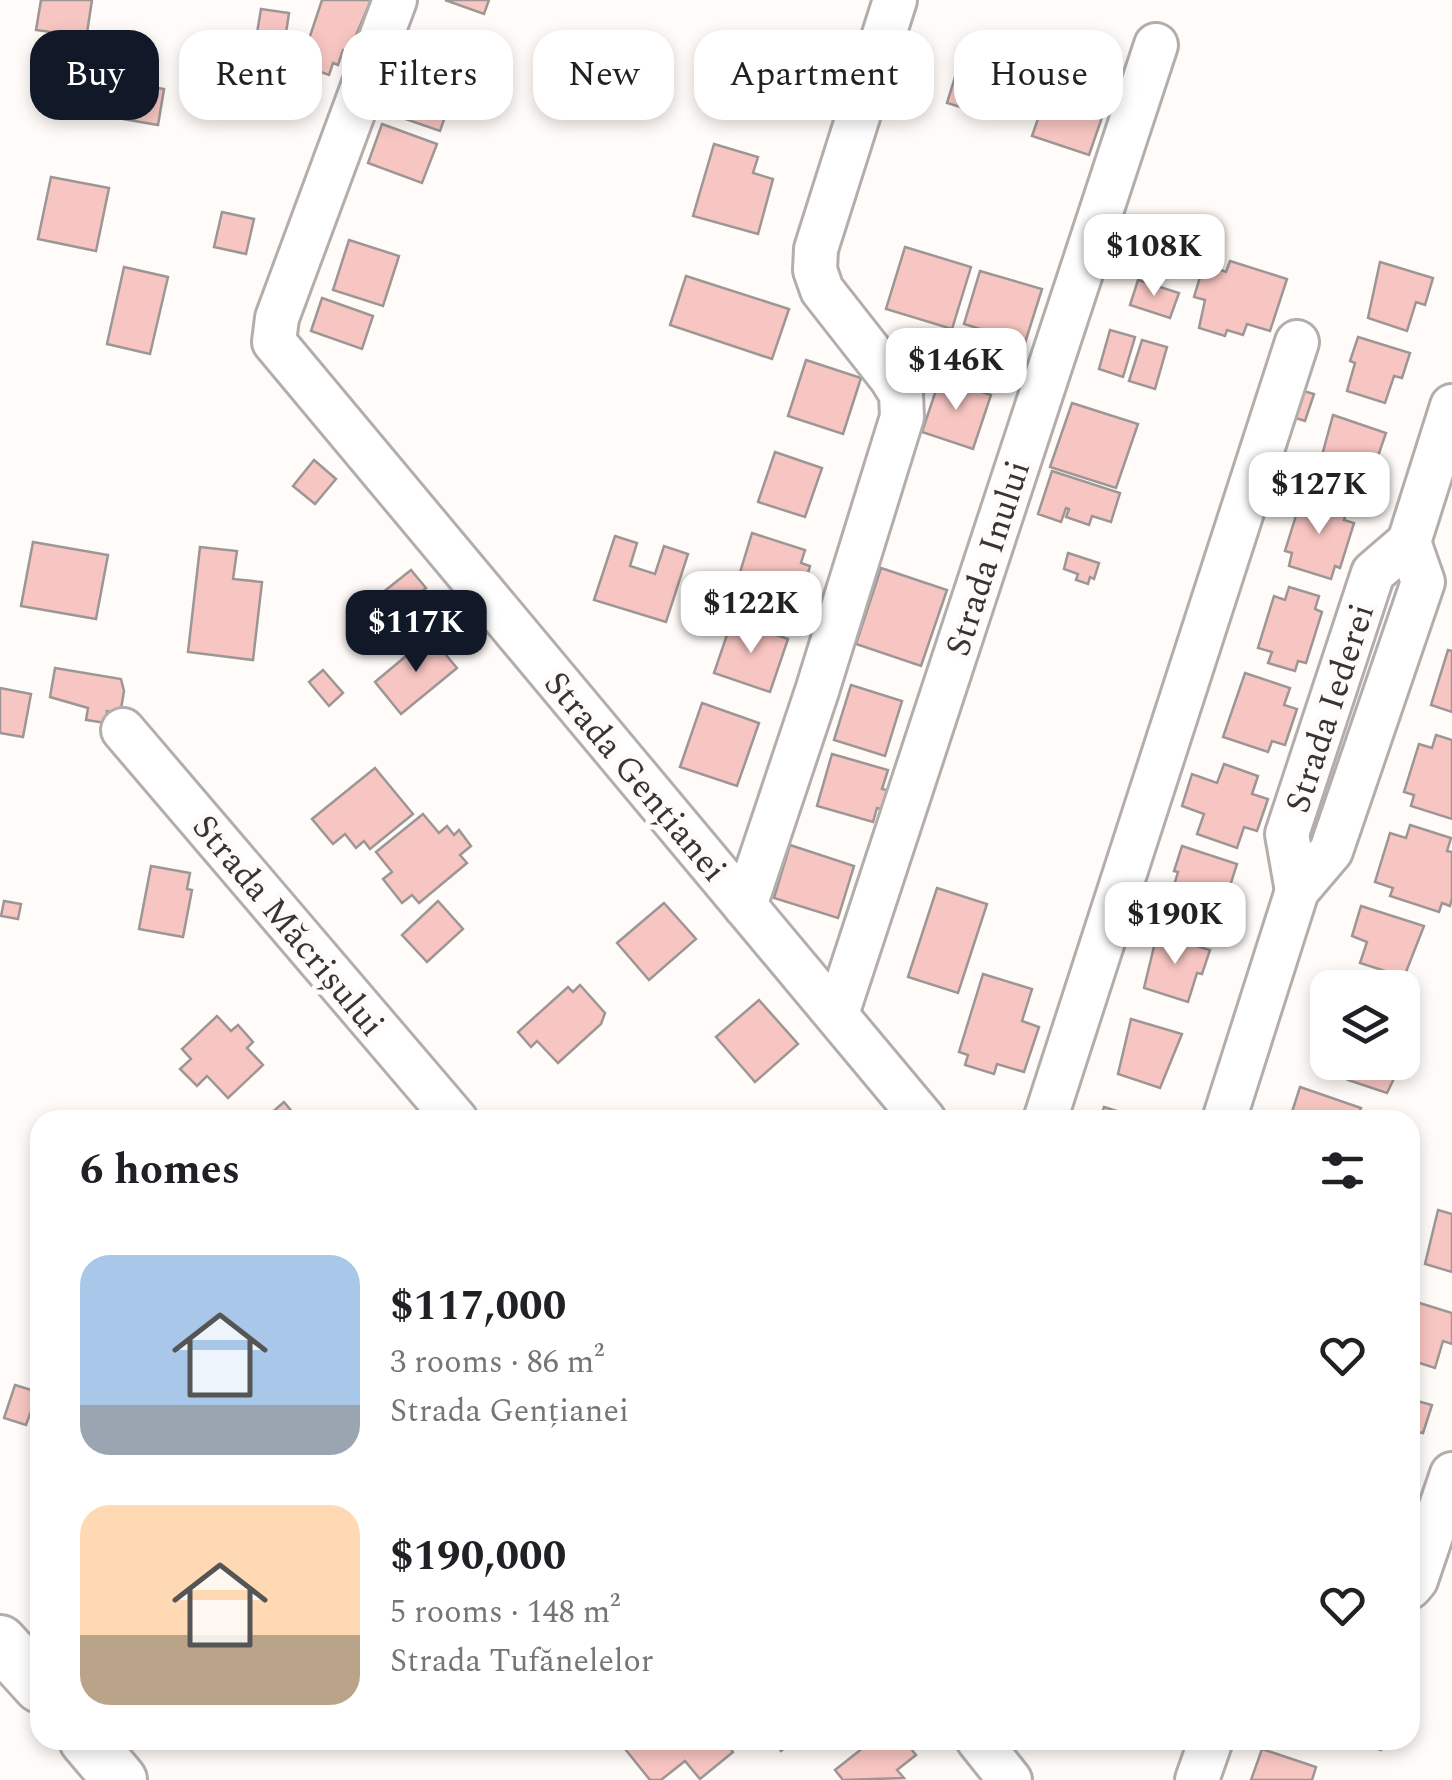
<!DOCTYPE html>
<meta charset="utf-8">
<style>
:root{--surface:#fff;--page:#f6f6f6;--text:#202124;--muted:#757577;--accent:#111827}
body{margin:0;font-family:Spectral,serif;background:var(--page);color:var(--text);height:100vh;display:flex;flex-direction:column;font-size:38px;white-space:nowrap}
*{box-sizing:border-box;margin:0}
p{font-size:32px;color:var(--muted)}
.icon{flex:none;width:55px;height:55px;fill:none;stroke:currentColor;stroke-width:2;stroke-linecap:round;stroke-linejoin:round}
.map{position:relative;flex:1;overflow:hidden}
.panel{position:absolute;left:30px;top:1110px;width:1390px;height:640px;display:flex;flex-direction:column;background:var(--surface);border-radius:30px;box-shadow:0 5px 15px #0003}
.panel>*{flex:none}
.banner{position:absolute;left:30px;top:30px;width:1392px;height:90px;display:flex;gap:20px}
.fabs{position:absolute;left:1310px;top:970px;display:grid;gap:20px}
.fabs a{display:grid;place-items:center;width:110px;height:110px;border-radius:20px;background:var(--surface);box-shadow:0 5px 15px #0003;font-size:50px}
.price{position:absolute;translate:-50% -85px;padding:0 22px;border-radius:20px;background:#fff;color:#222;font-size:32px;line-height:65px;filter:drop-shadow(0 2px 5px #0008)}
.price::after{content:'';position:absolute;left:50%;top:60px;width:30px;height:22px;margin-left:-15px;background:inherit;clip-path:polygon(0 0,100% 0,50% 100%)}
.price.active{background:var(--accent);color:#fff}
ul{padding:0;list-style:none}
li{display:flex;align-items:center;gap:30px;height:250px;padding:0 50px}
li span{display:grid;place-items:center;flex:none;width:280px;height:200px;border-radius:30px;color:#555}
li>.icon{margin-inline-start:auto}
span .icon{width:120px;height:120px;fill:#fffc;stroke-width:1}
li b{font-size:42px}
h2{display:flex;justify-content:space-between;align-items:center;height:120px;padding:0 50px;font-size:42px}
.pill{padding:0 35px;border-radius:30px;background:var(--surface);box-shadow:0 5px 15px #0003;font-size:35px;line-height:90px}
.pill.active{background:var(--accent);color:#fff}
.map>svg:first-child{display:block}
.building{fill:#f8c6c2;stroke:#9c9695;stroke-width:2.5}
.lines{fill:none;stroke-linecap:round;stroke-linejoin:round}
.minor-casing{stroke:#b3aeab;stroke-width:48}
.major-casing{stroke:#b3aeab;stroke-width:58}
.minor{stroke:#fff;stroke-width:42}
.major{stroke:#fff;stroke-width:52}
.labels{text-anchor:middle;stroke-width:10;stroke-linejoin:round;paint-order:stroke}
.street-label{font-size:35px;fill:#373534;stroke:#fffbf8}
</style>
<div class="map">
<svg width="1452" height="1780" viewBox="0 0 1452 1780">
<rect width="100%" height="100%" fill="#fffbf8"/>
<g class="building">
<polygon points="41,0 92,0 82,66 47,61 51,32 36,30"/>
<polygon points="322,0 371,0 349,52 343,50 338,65 333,63 329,75 304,66 308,55 304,54"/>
<polygon points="445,0 489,0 484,14"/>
<polygon points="261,9 289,13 280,73 251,69"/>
<polygon points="964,48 1005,61 998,82 1004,83 993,117 947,103"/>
<polygon points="104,53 156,62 152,87 164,89 158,125 94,114"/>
<polygon points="403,70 455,88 440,131 388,113"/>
<polygon points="1050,84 1107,103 1089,155 1032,136"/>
<polygon points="382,124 437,144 422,183 368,163"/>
<polygon points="714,144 758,157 753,173 773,179 758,234 693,216"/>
<polygon points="51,177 109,188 96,251 38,239"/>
<polygon points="222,212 254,219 246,254 214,247"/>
<polygon points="1141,218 1193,236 1180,269 1130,251"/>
<polygon points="349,240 399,256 383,306 333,290"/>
<polygon points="905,247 971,267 952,329 886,309"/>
<polygon points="1230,261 1287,279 1270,331 1247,324 1243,335 1227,330 1225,336 1199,328 1205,300 1194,297 1204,264 1226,272"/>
<polygon points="1380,262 1433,278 1425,305 1416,302 1407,331 1368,318"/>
<polygon points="124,267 168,277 150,354 107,344"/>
<polygon points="980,271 1042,289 1025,343 964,324"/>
<polygon points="686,276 789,309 772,359 670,325"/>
<polygon points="1138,280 1179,293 1170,318 1130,305"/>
<polygon points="322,298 373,316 362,349 311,331"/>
<polygon points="1110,330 1135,337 1123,377 1099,369"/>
<polygon points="1358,337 1410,353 1402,378 1394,376 1385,403 1347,391 1355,363 1350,361"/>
<polygon points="1142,340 1167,347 1155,389 1129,381"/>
<polygon points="806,360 861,378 843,434 788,416"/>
<polygon points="940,378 991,395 973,449 922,432"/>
<polygon points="1297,389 1314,394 1305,421 1289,416"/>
<polygon points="1072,403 1138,424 1116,488 1050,467"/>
<polygon points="1333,415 1386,433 1377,459 1370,457 1361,484 1318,470"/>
<polygon points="775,452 822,468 805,517 758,502"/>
<polygon points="314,460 336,479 315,504 293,486"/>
<polygon points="1052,471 1120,493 1111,522 1092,516 1089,525 1066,517 1069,509 1066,508 1061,522 1038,514"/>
<polygon points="1307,495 1348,508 1344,520 1354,523 1340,568 1335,566 1331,579 1289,566 1292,553 1285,551 1299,506 1303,507"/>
<polygon points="752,533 805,550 801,563 810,566 798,608 735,589"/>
<polygon points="615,536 637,543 630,566 655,574 664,546 688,554 666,622 594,600"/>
<polygon points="33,542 108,555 96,619 21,606"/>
<polygon points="200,547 237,551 233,579 262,582 253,660 188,652"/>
<polygon points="1068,553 1099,563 1094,579 1090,577 1088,584 1076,580 1078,574 1064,569"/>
<polygon points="881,568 947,590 921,666 856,644"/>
<polygon points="411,570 426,588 393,616 377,597"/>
<polygon points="1289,587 1319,596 1315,609 1322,612 1306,663 1298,661 1295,671 1268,663 1272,652 1258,648 1274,596 1285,600"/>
<polygon points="732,620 788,639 770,692 714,673"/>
<polygon points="430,636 457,668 401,714 375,682"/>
<polygon points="1448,650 1452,651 1452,712 1431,705"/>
<polygon points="55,668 121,679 124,691 121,709 115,713 107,711 106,723 86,720 88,708 50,697"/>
<polygon points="323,670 343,693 329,706 309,682"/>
<polygon points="1245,673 1290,688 1284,705 1297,709 1285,745 1272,741 1268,752 1223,737"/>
<polygon points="851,685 902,701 885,756 834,740"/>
<polygon points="0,688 31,694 23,737 0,733"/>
<polygon points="702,703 759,723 737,786 680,767"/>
<polygon points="1436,735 1452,740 1452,819 1411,806 1414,795 1404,792 1419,744 1432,748"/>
<polygon points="832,754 888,770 882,789 897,793 892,812 877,808 873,822 817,806"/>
<polygon points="1224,764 1258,776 1252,794 1268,799 1257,831 1244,827 1237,848 1197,834 1204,814 1182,806 1192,774 1217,783"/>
<polygon points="375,768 413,814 370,849 364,841 356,848 345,834 333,844 312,819"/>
<polygon points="423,814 439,833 447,826 454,835 459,830 471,846 460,855 467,863 419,903 412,895 402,903 383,879 392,872 376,852"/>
<polygon points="1410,825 1451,838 1447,851 1452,852 1452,898 1450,906 1442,903 1439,912 1390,896 1393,888 1375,882 1390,833 1406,838"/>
<polygon points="790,845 854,866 838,918 774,898"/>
<polygon points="1182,846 1237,864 1229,889 1223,887 1213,917 1169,902 1178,872 1174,871"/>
<polygon points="151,866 190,873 187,889 192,890 183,937 139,929"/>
<polygon points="937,888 987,904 958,993 908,977"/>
<polygon points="4,901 21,904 18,919 1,916"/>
<polygon points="438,901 463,929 427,962 402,935"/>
<polygon points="664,903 696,939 649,980 617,943"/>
<polygon points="1361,906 1424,926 1404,977 1360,963 1367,942 1352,936"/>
<polygon points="1157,934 1210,950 1202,974 1197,973 1188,1002 1144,988"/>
<polygon points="983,974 1032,989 1022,1021 1039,1027 1024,1072 997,1064 994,1074 965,1065 968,1055 959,1052"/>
<polygon points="580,985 605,1013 601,1024 558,1063 537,1041 531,1047 518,1032 568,987 573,992"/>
<polygon points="759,1000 798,1044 755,1082 716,1037"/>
<polygon points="1402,1014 1417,1019 1402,1061"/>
<polygon points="217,1016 231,1031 238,1025 253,1042 247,1048 263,1065 228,1098 207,1076 197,1086 180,1069 191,1059 182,1049"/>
<polygon points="1131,1019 1182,1034 1160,1088 1118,1074"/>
<polygon points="1348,1062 1402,1062 1387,1093 1348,1080 1354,1064"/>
<polygon points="1300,1087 1361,1108 1356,1120 1290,1118"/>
<polygon points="284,1102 299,1120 263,1120"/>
<polygon points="1104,1107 1145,1120 1100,1120"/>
<polygon points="1438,1210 1452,1214 1452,1272 1425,1264"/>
<polygon points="1410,1300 1452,1313 1452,1344 1443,1341 1435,1368 1410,1360"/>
<polygon points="15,1385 38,1392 26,1425 4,1418"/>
<polygon points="1410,1399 1432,1405 1423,1433 1417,1432 1410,1453"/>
<polygon points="635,1740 723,1740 733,1752 700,1779 685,1761 661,1780 650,1780 625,1749"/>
<polygon points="772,1740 795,1740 781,1751"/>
<polygon points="873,1740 904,1740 916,1755 897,1770 904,1778 843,1780 835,1770"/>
<polygon points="1296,1740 1312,1740 1310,1748 1295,1744"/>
<polygon points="1347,1740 1384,1740 1381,1750"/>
<polygon points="1262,1749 1316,1767 1312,1780 1251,1780"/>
</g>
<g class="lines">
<defs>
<g id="minor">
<polyline points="395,0 277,318 274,342 924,1120"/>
<polyline points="123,730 456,1120"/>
<polyline points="1297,891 1287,834 1373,573 1409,542 1452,406"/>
<polyline points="745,906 817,691 902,417 901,394 891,378 822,290 815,270 816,249 895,0"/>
<polyline points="837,1014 1156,45"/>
<polyline points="1045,1120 1297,342"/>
<polyline points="1224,1120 1297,891 1331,851 1423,582 1409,542"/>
<polyline points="1410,1587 1416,1580 1452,1474"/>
<polyline points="978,1740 1010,1780"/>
<polyline points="1197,1780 1211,1740"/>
</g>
<g id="major">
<polyline points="0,1642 40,1686"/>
<polyline points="86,1740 120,1780"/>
</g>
</defs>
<use href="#minor" class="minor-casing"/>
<use href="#major" class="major-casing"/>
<use href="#minor" class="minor"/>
<use href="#major" class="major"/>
</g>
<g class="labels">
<g class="street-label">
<text transform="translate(987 558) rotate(-72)" y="12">Strada Inului</text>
<text transform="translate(1329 708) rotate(-72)" y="12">Strada Iederei</text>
<text transform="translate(636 776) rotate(50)" y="12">Strada Gențianei</text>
<text transform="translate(289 925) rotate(50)" y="12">Strada Măcrișului</text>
</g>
</g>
</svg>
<div class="fabs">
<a><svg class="icon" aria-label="layers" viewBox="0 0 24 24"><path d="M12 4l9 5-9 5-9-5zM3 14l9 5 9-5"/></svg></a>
</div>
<b class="price" style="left:1154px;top:299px">$108K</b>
<b class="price" style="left:956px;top:413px">$146K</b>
<b class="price" style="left:1319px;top:537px">$127K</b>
<b class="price" style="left:751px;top:656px">$122K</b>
<b class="price active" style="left:416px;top:675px">$117K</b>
<b class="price" style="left:1175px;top:967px">$190K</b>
<div class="banner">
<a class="pill active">Buy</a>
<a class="pill">Rent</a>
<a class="pill">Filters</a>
<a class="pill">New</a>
<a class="pill">Apartment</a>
<a class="pill">House</a>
</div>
<section class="panel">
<h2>6 homes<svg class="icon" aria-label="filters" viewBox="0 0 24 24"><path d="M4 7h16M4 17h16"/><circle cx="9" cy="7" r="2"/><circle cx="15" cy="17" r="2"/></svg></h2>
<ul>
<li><span style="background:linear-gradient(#a9c7e8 75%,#9aa5b1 0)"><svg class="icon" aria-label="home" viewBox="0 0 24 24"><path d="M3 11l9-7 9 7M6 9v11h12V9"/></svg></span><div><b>$117,000</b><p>3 rooms · 86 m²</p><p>Strada Gențianei</p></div><svg class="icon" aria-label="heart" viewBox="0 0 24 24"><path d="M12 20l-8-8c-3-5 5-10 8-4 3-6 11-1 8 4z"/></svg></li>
<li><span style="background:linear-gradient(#ffd9b3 65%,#b9a48a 0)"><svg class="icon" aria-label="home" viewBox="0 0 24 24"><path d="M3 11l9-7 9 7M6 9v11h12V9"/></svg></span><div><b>$190,000</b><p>5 rooms · 148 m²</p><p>Strada Tufănelelor</p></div><svg class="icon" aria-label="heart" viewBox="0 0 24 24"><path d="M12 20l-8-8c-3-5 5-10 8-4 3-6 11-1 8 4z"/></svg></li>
</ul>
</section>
</div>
